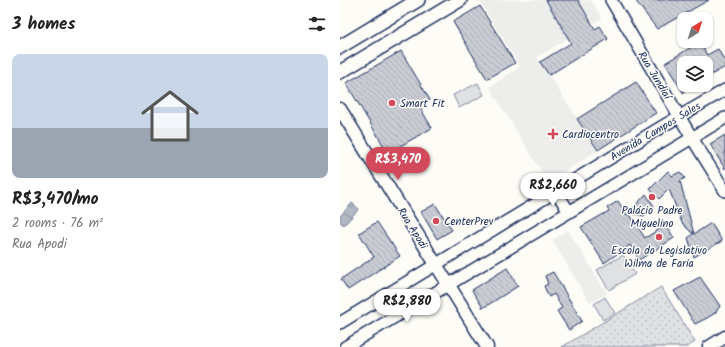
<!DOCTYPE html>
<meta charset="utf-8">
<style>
:root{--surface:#fff;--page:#f6f6f6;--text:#222;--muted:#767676;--line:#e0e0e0;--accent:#d1495b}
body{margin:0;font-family:Kalam,sans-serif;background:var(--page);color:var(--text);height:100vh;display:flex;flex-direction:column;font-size:15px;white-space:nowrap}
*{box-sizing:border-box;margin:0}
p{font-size:13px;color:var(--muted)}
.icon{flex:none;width:22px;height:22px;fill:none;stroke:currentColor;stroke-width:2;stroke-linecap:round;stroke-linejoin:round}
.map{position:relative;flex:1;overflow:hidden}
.side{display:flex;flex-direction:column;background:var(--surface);width:340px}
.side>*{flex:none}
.needle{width:26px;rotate:38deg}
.buttons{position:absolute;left:337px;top:12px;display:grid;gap:8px}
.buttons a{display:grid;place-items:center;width:36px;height:36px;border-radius:8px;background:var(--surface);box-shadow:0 1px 3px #0004;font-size:20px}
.price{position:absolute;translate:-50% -34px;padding:0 9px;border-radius:14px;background:#fff;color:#222;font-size:13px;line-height:26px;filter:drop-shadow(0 1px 2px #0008)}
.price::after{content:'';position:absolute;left:50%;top:24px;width:12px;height:9px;margin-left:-6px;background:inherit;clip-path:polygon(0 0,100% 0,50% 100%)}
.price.on{background:var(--accent);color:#fff}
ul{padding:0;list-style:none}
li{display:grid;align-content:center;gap:8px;height:212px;padding:0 12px}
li+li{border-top:1px solid var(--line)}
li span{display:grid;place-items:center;height:124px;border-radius:8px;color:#555}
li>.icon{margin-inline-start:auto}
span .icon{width:72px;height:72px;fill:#fffc;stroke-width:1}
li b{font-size:17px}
h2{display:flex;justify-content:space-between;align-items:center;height:48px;padding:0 12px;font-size:17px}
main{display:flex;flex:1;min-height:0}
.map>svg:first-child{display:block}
.built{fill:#edeeec}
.grass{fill:url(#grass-dots);stroke:#7e88a0}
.garden{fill:#e0e1e3;stroke:#7e88a0}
.water{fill:url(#water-waves);stroke:#76819c}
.building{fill:url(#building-back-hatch);stroke:#1b2f5e}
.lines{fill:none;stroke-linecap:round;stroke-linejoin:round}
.tertiary-casing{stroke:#1b2f5e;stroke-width:14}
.secondary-casing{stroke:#1b2f5e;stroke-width:15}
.primary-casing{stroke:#1b2f5e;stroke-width:16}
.tertiary{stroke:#fdfcf7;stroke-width:11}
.secondary{stroke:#fdfcf7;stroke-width:12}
.primary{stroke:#fdfcf7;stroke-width:13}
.poi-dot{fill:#d1495b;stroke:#fdfcf7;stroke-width:1.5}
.labels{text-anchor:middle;stroke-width:3;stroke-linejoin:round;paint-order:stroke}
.street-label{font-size:11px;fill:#1b2f5e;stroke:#fdfcf7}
.poi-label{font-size:11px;fill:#1b2f5e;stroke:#fdfcf7;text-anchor:start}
</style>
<main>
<section class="side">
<h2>3 homes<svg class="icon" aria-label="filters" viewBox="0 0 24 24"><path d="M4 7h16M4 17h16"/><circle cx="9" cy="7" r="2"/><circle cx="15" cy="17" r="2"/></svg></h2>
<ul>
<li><span style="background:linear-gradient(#c9d6e8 60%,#9aa5b1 0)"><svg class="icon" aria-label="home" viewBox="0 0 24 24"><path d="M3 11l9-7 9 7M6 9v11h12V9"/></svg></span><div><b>R$3,470/mo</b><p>2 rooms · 76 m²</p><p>Rua Apodi</p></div></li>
</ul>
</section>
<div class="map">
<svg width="385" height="347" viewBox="0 0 385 347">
<defs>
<pattern id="grass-dots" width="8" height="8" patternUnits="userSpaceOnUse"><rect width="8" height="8" fill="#e0e1e3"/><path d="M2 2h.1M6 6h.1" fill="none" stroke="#c0c1c5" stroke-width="1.8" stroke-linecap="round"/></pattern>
<pattern id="water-waves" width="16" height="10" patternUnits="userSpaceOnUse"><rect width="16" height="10" fill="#b3b8c5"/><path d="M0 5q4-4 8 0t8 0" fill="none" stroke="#9196a3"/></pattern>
<pattern id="building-back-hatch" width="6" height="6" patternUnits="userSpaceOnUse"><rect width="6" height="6" fill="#c9ccd3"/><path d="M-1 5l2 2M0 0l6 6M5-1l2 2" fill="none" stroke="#acb0b8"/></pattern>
</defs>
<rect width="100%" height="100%" fill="#fdfcf7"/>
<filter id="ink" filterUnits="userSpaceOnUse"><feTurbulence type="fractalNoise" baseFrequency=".025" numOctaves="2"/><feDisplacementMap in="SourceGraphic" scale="8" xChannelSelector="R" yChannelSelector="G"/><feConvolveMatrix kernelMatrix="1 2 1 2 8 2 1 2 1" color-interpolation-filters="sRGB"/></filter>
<g filter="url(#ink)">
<g class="built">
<polygon points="139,0 251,0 262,18 197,57 258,150 208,182 149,87 180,67"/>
<polygon points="228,230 267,293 250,303 212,240"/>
</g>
<polygon class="grass" points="321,287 355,342 347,347 222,347"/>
<g class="garden">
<polygon points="138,83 144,95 119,108 113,95"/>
<polygon points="283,255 295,274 269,290 257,270"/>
<polygon points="265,297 275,313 263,320 254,304"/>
</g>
<polygon class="water" points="12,203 19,209 4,225 0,222 0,216"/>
<g class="building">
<polygon points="206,0 238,0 255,29 260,26 268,39 209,75 200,62 231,43"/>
<polygon points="295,0 369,0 317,29"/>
<polygon points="140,6 175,63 147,79 113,22"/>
<polygon points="360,42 367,55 378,49 385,62 385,67 366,78 366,63 344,63 344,94 325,63"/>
<polygon points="61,51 90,100 79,106 92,128 48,153 6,83"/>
<polygon points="296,82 316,113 258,150 237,119"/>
<polygon points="385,135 385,169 370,144"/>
<polygon points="328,171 332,176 340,172 345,178 340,181 354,234 371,223 382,241 354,257 348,238 353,234 342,223 329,189 319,199 310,189"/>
<polygon points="306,194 314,206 304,216 289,213 305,238 326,225 334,238 299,260 290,245 264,263 241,227 269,211 267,208 278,201 287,215"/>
<polygon points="95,204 112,230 97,239 81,212"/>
<polygon points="37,222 60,256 8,290 1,279 34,257 19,233"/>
<polygon points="167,268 178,286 143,308 132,290"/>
<polygon points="213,272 242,321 229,330 217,311 222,308 214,294 209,297 204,286 208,284 205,276"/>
<polygon points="360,277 380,306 375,313 367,318 355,324 334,291"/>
</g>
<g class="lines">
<defs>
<g id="tertiary">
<polyline points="271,0 352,138 385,191"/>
<polyline points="216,191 229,212"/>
<polyline points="0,323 323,126 385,90"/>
<polyline points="5,347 385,118"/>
</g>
<g id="secondary">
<polyline points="0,109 147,347"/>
<polyline points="369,347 385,337"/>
</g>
<g id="primary">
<polyline points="0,47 78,0"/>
<polyline points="0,72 120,0"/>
</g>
</defs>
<use href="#tertiary" class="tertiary-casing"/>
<use href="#secondary" class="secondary-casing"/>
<use href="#primary" class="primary-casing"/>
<use href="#tertiary" class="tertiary"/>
<use href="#secondary" class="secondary"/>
<use href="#primary" class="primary"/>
</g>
</g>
<g class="poi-dot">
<circle cx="52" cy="103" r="4"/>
<path d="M211 128h4v4h4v4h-4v4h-4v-4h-4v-4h4z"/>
<circle cx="312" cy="197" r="4"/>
<circle cx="96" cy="221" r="4"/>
<circle cx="319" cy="237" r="4"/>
</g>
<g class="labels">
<g class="street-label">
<text transform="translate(315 75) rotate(59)" y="4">Rua Jundiaí</text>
<text transform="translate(315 131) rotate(-31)" y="4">Avenida Campos Sales</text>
<text transform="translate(73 228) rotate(58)" y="4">Rua Apodi</text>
</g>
<g class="poi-label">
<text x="60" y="107">Smart Fit</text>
<text x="222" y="138">Cardiocentro</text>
<text x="312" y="214" text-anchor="middle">Palácio Padre<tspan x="312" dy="13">Miguelino</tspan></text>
<text x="104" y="225">CenterPrev</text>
<text x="319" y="254" text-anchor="middle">Escola do Legislativo<tspan x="319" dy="13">Wilma de Faria</tspan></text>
</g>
</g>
</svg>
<div class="buttons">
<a><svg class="needle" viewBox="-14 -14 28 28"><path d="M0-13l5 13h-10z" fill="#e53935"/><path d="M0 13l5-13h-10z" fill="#767676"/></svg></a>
<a><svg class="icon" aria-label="layers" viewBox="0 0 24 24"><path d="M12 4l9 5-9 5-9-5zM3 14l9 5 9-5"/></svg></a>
</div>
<b class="price on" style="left:58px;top:181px">R$3,470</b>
<b class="price" style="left:213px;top:207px">R$2,660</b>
<b class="price" style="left:67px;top:323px">R$2,880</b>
</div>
</main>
